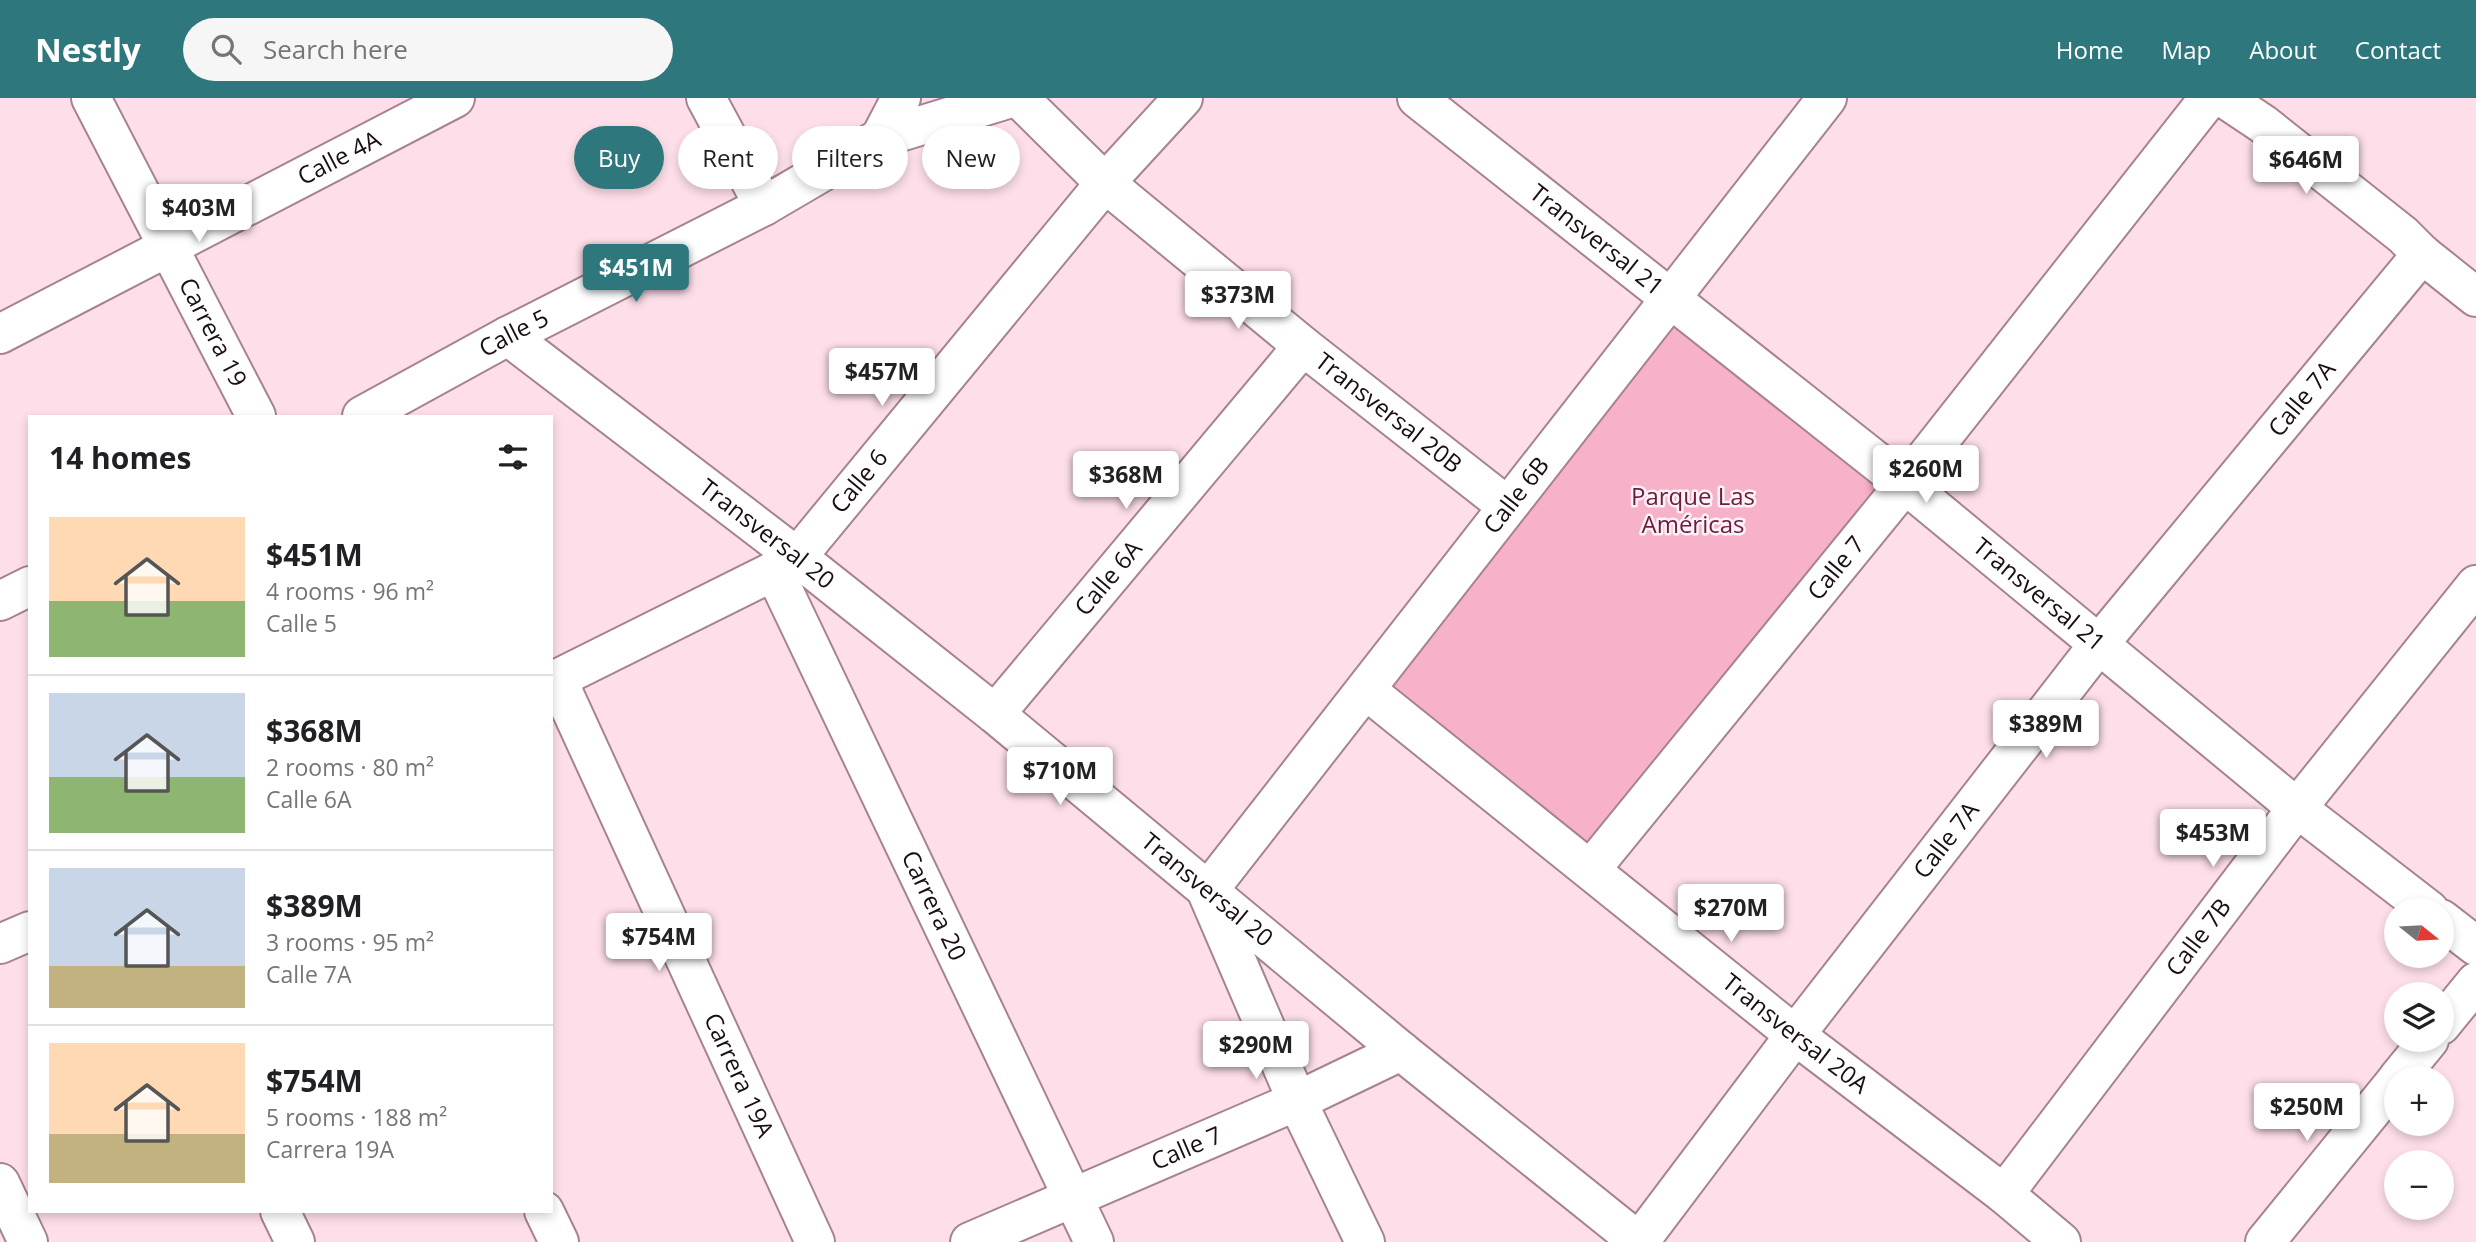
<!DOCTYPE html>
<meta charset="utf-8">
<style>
:root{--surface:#fff;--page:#f6f6f6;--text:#202124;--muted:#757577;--line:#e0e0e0;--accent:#2d777d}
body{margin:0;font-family:"Open Sans",sans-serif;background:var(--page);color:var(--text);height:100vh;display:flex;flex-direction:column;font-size:26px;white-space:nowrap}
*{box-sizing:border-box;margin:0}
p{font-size:23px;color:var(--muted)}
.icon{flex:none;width:38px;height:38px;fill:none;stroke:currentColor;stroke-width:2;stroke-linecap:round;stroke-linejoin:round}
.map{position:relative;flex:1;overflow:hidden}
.side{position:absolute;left:28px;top:317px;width:525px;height:798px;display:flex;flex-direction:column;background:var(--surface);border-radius:0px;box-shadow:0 4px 10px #0003}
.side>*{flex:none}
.banner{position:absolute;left:574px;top:28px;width:665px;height:63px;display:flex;gap:14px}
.needle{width:46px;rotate:108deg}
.buttons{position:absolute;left:2384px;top:800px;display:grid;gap:14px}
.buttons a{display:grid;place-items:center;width:70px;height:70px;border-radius:50%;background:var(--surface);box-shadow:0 4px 10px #0003;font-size:35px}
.price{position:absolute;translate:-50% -60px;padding:0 16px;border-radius:7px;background:#fff;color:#222;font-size:23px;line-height:46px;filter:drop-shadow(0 2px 4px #0008)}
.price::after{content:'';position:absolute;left:50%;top:42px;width:21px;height:16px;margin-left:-10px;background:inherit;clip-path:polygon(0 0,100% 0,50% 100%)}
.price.selected{background:var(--accent);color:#fff}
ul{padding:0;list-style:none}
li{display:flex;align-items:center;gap:21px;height:175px;padding:0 21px}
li+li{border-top:2px solid var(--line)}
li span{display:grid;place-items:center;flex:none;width:196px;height:140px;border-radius:0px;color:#555}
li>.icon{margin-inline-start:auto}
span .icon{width:84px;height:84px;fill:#fffc;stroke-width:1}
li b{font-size:30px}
h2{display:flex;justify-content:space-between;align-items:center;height:84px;padding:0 21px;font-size:30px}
.pill{padding:0 24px;border-radius:32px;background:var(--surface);box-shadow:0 4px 10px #0003;font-size:24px;line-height:63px}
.pill.selected{background:var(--accent);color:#fff}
header{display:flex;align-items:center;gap:42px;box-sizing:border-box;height:98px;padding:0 35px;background:var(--accent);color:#fff}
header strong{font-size:33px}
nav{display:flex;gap:38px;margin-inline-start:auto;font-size:24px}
.search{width:490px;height:63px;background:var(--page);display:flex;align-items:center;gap:18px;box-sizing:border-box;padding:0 24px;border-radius:38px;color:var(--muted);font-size:26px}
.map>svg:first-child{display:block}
.green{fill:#f7b1c9}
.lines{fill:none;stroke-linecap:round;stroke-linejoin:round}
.minor-casing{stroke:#a6838f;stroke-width:42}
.tertiary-casing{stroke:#a6838f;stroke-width:42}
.secondary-casing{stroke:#a6838f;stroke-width:42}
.minor{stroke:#fff;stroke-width:38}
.tertiary{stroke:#fff;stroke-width:38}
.secondary{stroke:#fff;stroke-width:38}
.labels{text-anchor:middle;stroke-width:5;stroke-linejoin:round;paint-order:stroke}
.street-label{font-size:24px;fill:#1a0e12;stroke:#fbf3f5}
.park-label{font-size:24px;fill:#701a42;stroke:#fbf3f5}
</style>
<header>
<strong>Nestly</strong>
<div class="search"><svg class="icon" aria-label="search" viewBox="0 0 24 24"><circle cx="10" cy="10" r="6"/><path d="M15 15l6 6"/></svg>Search here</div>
<nav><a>Home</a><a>Map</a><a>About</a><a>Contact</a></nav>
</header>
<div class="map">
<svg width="2476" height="1144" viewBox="0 0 2476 1144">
<rect width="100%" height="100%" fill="#fedfe9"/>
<polygon class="green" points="1673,226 1881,390 1589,749 1388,584"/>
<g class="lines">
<defs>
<g id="minor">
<path id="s1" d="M91,0L256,318"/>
<polyline points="706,0 764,108"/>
<path id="s2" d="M1019,0L1105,85L1303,248L1507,408"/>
<path id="s3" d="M1417,0L1905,386L2297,710L2429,812"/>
<polyline points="2224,0 2263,26 2403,137 2422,156 2476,199"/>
<polyline points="880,40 1011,0"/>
<path id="s4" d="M0,236L455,0"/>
<path id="s5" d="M508,238L797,459L995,616L1401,953L1639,1144L1795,937L2099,546L2422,156"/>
<path id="s6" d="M774,473L1094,1144"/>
<path id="s7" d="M557,581L815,1144"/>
<path id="s8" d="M551,584L774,473L797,459L1105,85L1183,0"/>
<path id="s9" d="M1366,592L1795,937L2004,1096L2061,1144"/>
<path id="s10" d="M995,616L1303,248"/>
<path id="s11" d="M1591,771L1905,386L2209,0"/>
<polyline points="2441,821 2476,848"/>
<polyline points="0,846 30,833"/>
<polyline points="2441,927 2476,884"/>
<polyline points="2398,980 2429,942"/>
<path id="s12" d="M2004,1096L2297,710L2476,487"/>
<polyline points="280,1113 295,1144"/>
<polyline points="544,1113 559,1144"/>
<path id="s13" d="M970,1144L1297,1003L1401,953"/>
<path id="s14" d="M1365,1144L1297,1003L1207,794L1827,0"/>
<polyline points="2265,1144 2396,983"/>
</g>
<g id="tertiary">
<path id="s15" d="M362,318L508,238L764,108L880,40L901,0"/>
<polyline points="0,503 30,488"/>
</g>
<polyline id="secondary" points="0,1085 28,1144"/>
</defs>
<use href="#minor" class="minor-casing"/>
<use href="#tertiary" class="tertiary-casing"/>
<use href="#secondary" class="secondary-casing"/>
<use href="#minor" class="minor"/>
<use href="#tertiary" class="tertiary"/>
<use href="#secondary" class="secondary"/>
</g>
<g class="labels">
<g class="street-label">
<text dy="8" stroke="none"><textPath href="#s4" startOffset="382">Calle 4A</textPath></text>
<text dy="8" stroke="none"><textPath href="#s3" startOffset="229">Transversal 21</textPath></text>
<text dy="8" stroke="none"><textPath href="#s1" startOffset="264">Carrera 19</textPath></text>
<text dy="8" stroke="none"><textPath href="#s15" startOffset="173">Calle 5</textPath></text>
<text dy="8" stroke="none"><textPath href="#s5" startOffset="2522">Calle 7A</textPath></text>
<text dy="8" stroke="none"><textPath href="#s2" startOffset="486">Transversal 20B</textPath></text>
<text dy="8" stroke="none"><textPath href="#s8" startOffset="374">Calle 6</textPath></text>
<text dy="8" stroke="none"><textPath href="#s14" startOffset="887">Calle 6B</textPath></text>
<text dy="8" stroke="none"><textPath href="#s5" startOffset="326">Transversal 20</textPath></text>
<text dy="8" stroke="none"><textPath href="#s11" startOffset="388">Calle 7</textPath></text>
<text dy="8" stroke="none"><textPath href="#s10" startOffset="177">Calle 6A</textPath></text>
<text dy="8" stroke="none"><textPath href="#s3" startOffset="796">Transversal 21</textPath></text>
<text dy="8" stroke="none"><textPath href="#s5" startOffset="1955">Calle 7A</textPath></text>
<text dy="8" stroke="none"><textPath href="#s5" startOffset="892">Transversal 20</textPath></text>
<text dy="8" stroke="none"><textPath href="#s6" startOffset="371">Carrera 20</textPath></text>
<text dy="8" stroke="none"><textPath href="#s12" startOffset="322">Calle 7B</textPath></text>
<text dy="8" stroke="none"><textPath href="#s9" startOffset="550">Transversal 20A</textPath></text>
<text dy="8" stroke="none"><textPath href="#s7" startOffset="436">Carrera 19A</textPath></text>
<text dy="8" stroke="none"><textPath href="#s13" startOffset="236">Calle 7</textPath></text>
</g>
<g class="park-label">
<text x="1693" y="407">Parque Las<tspan x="1693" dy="28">Américas</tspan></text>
</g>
</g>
</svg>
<div class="buttons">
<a><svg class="needle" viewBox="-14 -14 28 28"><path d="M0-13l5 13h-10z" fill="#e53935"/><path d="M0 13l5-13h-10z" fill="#757577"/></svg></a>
<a><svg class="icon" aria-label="layers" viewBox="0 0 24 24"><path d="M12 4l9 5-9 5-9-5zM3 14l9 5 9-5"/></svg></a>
<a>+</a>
<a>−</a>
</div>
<b class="price" style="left:2306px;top:98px">$646M</b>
<b class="price" style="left:199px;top:146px">$403M</b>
<b class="price selected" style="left:636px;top:206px">$451M</b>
<b class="price" style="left:1238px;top:233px">$373M</b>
<b class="price" style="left:882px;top:310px">$457M</b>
<b class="price" style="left:1926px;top:407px">$260M</b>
<b class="price" style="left:1126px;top:413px">$368M</b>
<b class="price" style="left:2046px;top:662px">$389M</b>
<b class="price" style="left:1060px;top:709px">$710M</b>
<b class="price" style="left:2213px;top:771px">$453M</b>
<b class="price" style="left:1731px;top:846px">$270M</b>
<b class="price" style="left:659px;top:875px">$754M</b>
<b class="price" style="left:1256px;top:983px">$290M</b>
<b class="price" style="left:2307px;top:1045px">$250M</b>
<div class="banner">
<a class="pill selected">Buy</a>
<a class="pill">Rent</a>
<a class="pill">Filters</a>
<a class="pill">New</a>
</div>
<section class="side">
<h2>14 homes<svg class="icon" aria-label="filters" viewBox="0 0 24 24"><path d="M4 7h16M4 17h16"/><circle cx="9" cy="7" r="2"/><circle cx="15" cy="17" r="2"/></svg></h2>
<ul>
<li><span style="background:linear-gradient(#ffd9b3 60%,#8fb573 0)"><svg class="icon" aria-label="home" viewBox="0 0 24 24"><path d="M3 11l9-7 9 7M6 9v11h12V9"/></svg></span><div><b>$451M</b><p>4 rooms · 96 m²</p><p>Calle 5</p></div></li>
<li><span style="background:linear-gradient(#c9d6e8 60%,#8fb573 0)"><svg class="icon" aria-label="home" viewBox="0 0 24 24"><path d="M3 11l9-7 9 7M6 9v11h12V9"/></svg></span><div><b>$368M</b><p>2 rooms · 80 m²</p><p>Calle 6A</p></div></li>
<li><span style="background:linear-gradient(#c9d6e8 70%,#c2b280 0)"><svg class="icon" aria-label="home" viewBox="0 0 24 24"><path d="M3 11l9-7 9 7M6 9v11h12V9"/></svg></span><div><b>$389M</b><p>3 rooms · 95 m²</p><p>Calle 7A</p></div></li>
<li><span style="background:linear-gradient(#ffd9b3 65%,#c2b280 0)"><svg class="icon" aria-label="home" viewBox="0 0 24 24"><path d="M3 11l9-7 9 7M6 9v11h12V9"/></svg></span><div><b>$754M</b><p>5 rooms · 188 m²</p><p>Carrera 19A</p></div></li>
</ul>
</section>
</div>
